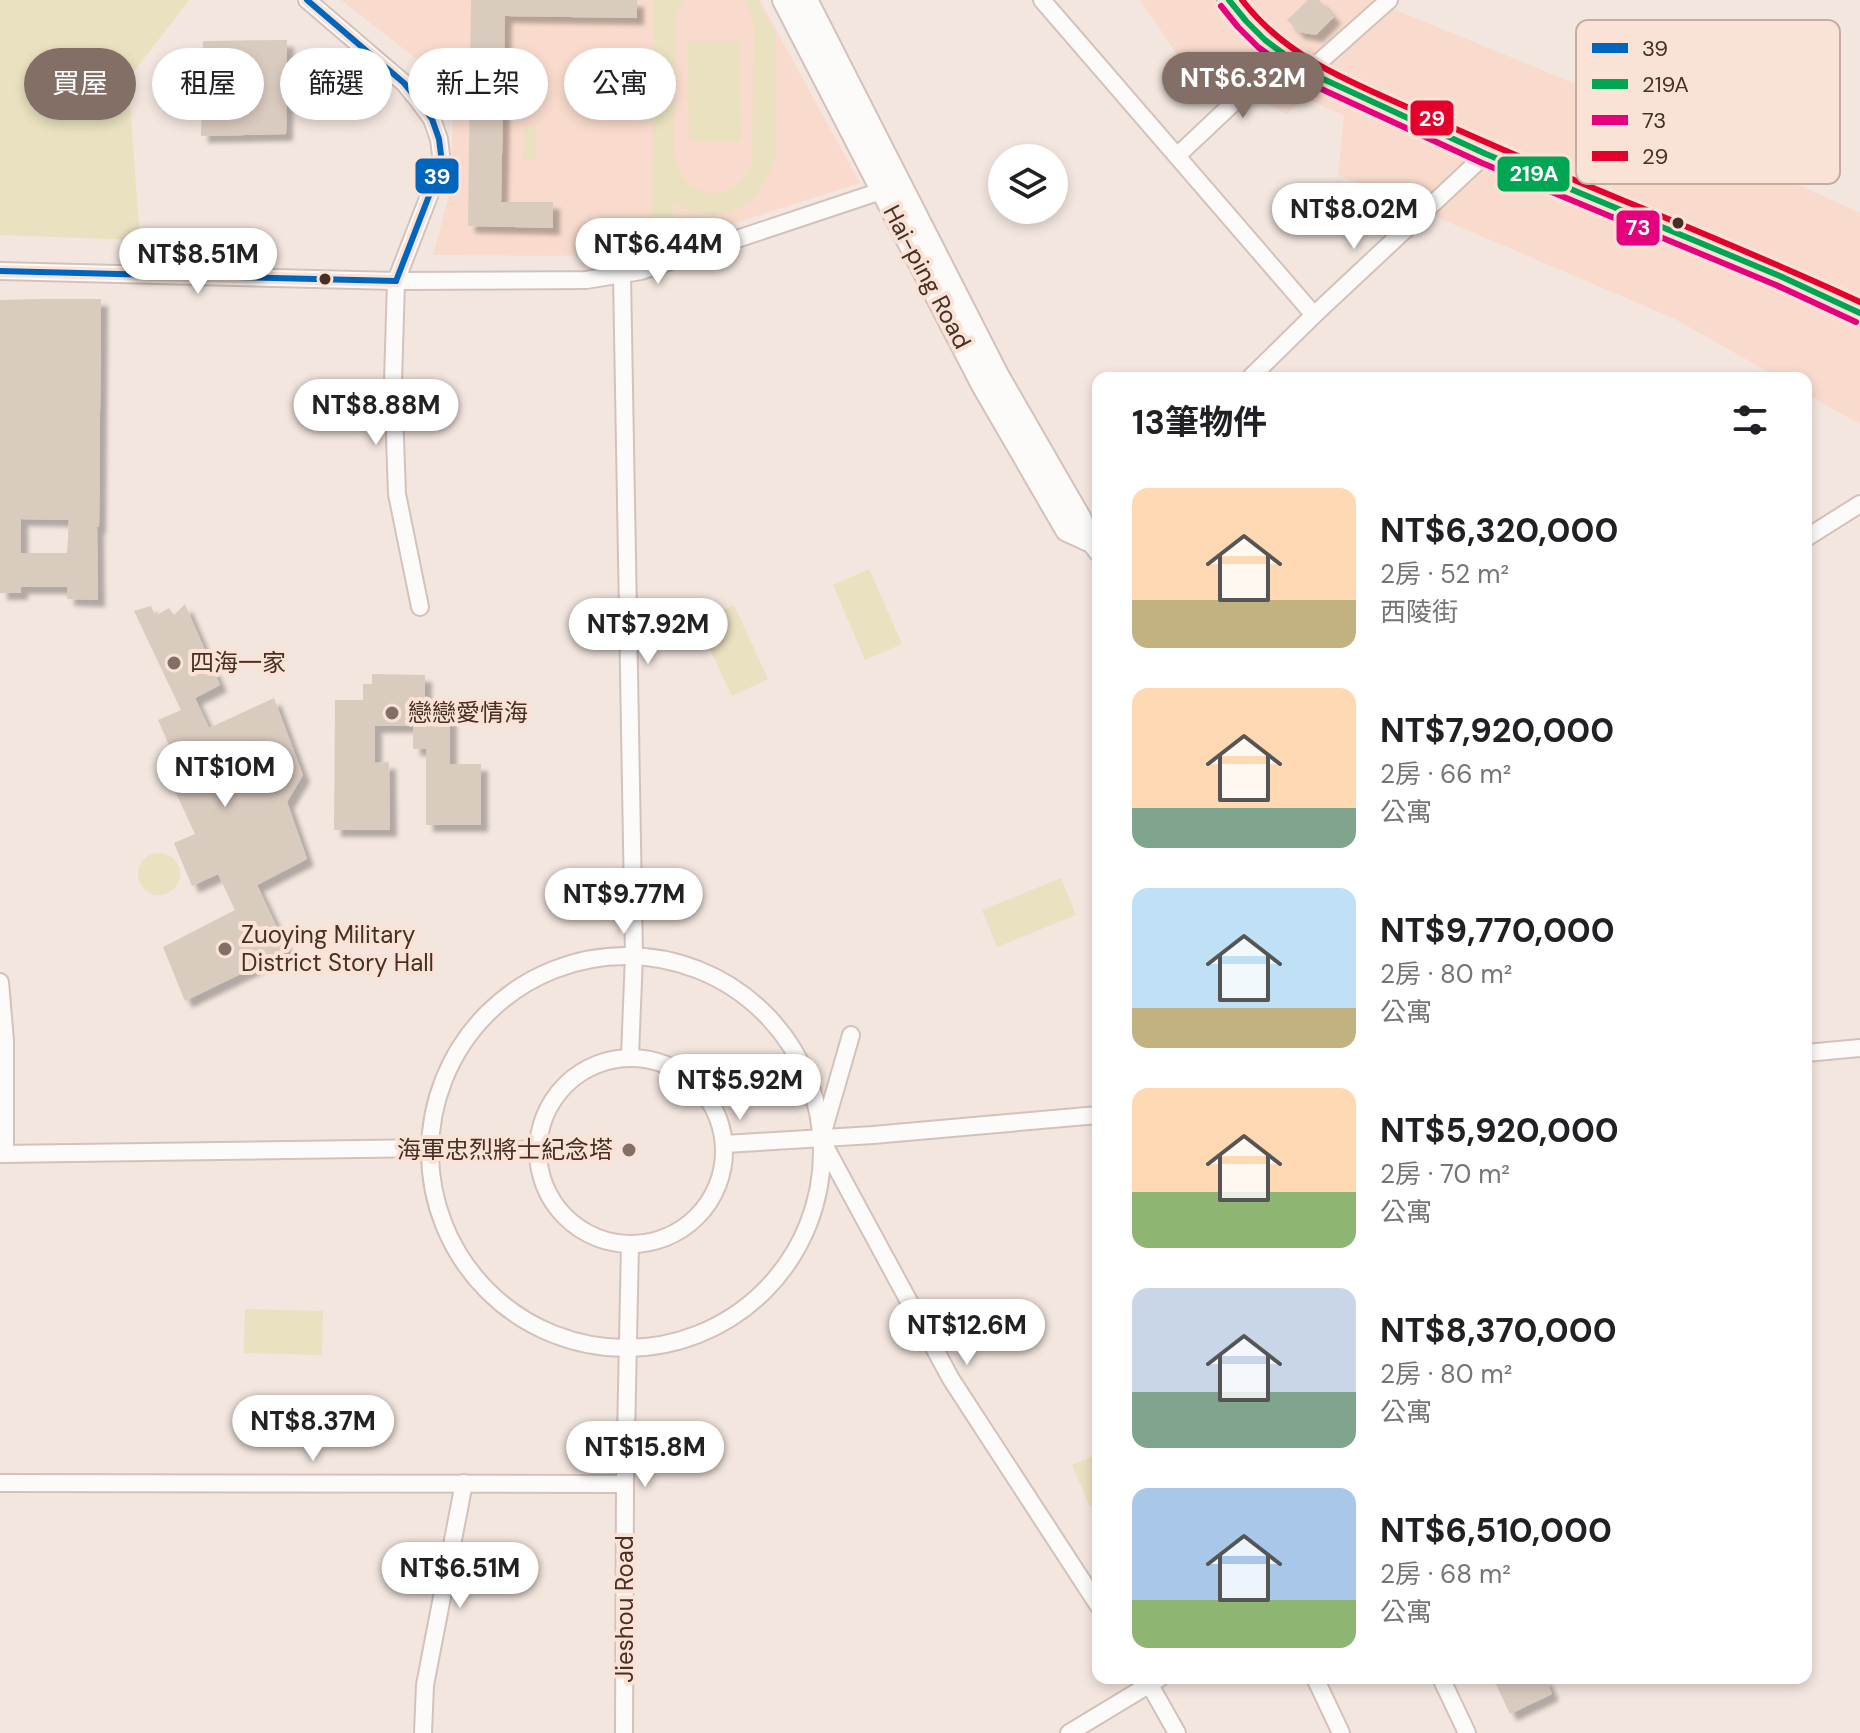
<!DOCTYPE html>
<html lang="zh-TW">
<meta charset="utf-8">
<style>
:root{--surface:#fff;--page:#f6f6f6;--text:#202124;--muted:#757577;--accent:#836f66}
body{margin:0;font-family:"DM Sans","Noto Sans TC",sans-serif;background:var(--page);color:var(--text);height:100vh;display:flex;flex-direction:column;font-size:30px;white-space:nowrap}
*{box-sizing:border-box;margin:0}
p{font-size:26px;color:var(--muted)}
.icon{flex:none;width:44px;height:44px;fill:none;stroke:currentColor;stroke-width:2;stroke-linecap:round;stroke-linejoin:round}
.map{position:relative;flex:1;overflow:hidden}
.panel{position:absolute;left:1092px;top:372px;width:720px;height:1312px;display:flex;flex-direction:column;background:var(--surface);border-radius:16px;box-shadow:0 4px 12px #0003}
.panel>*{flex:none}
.hud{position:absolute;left:24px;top:48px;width:760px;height:72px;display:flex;gap:16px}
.buttons{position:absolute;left:988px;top:144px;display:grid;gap:16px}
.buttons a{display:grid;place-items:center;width:80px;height:80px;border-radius:50%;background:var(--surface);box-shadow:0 4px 12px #0003;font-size:40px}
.price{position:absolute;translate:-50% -68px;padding:0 18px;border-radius:28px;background:#fff;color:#222;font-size:26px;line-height:52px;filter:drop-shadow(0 2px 4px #0008)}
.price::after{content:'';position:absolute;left:50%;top:48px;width:24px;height:18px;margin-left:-12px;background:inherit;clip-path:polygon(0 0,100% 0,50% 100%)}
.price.selected{background:var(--accent);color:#fff}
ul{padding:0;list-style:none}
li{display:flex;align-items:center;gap:24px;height:200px;padding:0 40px}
li span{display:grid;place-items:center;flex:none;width:224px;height:160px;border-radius:16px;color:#555}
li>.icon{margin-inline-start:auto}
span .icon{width:96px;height:96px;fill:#fffc;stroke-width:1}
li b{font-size:34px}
h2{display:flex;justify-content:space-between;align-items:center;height:96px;padding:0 40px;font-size:34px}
.chip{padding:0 28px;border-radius:36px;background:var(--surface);box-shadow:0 4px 12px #0003;font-size:28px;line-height:72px}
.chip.selected{background:var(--accent);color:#fff}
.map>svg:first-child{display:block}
.built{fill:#f8dbcd}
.green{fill:#e9e1bf}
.building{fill:#dacbbf;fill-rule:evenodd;filter:url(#shadow)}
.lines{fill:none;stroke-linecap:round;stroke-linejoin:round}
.street-casing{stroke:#d3c2ba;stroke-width:20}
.secondary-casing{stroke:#d3c2ba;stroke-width:26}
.street{stroke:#fdfbfa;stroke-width:16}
.secondary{stroke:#fdfbfa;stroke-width:22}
.bus-1-casing{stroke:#fbe2d7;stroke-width:12}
.bus-2-casing{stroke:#fbe2d7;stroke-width:12}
.bus-3-casing{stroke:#fbe2d7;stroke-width:12}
.bus-4-casing{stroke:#fbe2d7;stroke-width:12}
.bus-1{stroke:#0065bd;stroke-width:6}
.bus-2{stroke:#00a651;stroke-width:6}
.bus-3{stroke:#e5007d;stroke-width:6}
.bus-4{stroke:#e4002b;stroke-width:6}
.bus-dot{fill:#472f25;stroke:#fbe2d7;stroke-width:3}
.poi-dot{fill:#836f66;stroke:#fbe2d7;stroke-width:3}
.labels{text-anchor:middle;stroke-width:8;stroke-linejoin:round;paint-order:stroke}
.street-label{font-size:24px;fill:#472f25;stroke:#fbe2d7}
.poi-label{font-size:24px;fill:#472f25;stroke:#fbe2d7;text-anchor:start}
.key{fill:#fbe2d7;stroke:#c5aca2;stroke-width:2}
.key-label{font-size:22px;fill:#472f25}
.line-badge{stroke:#fbe2d7;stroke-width:3}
.badge-label{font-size:22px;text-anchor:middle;font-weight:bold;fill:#fff}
</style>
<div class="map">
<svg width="1860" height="1733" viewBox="0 0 1860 1733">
<defs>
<filter id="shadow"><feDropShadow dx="7" dy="7" stdDeviation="2" flood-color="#0004"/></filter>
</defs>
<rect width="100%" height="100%" fill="#f3e6df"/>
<g class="built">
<polygon points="341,0 760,0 860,183 631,256 433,255 451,187 453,98 446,82"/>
<polygon points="1140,0 1371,0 1601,94 1860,213 1860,424 1806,394 1806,378 1779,378 1675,319 1338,175 1344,116 1304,97 1287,114 1181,60"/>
</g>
<g class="green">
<polygon points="0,0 189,0 128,79 140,240 0,235"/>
<path d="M654,0H686L678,12L675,24L674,153C682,201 732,208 752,164L754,24L744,0H757L775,33V158C759,209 721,230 673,202V234L652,233Z"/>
<polygon points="688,41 740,41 741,142 689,142"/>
<polygon points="524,128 537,129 536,160 523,160"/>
<polygon points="869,569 902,644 865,660 833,585"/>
<polygon points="734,605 768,679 732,696 697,622"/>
<circle cx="159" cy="874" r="21"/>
<polygon points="1061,878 1076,915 997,947 982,910"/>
<polygon points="245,1309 323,1311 322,1355 244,1353"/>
<polygon points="1098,1454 1098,1504 1090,1507 1072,1465"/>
</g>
<g class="building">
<polygon points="471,0 637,0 637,18 505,16 501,202 553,202 553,228 468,226"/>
<polygon points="1308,0 1319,0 1334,17 1316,35 1298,32 1287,20"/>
<polygon points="287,40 286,134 201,136 203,41"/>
<path d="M38,299H101L99,527H97L98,600L67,599V587H21V593H0V300ZM21,519L69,520L67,553H21Z"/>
<polygon points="185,604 220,685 195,698 209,728 274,698 303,775 287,802 307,859 257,885 288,951 185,1001 163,947 235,910 218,874 192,886 174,843 195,834 171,782 183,777 158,720 181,710 134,611 151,606 155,616 169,608 174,615"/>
<polygon points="372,674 425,675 425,701 450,701 450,764 481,764 481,825 426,825 426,749 413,749 413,726 375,726 375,763 389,762 390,830 334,830 335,700 363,700 363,684 372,684"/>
<polygon points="1493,1678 1545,1678 1552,1694 1510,1714"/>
</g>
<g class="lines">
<defs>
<g id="street">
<polyline points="307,0 404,83 418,100 432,119 439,139 441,155 439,170 396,281 393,382 397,494 420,607"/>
<polyline points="1042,0 1314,315"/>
<polyline points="1308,72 1389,0"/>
<polyline points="1177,156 1283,56"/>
<polyline points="0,271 396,281 586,280 641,271 890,188"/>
<polyline points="622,275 634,955 630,1056"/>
<polyline points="1250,378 1314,315 1486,154"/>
<polyline points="1098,528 1087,539 1098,553"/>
<polyline points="1806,538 1860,504"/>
<circle cx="626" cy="1152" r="196"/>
<polyline points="0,982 5,1041 5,1154"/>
<polyline points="851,1035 821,1139 951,1379 1098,1605"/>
<polyline points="1806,1053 1860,1048"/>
<circle cx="631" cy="1151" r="93"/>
<polyline points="725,1144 873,1135 1098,1115"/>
<polyline points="0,1154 430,1148 537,1150"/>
<polyline points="0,1483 625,1484"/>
<polyline points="1146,1678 1177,1733"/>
<polyline points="1315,1678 1341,1733"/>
<polyline points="1441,1678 1467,1733"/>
<polyline points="423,1733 425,1685 464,1483"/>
<polyline points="624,1733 625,1484 630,1245"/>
<polyline points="1069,1733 1160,1678"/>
</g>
<g id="secondary">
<polyline points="784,0 983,385 1067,530 1087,539"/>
<polyline points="806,0 997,375 1080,519 1087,539"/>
<path d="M1229,0C1250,29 1278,53 1308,72L1486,154L1780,276L1860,313"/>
</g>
</defs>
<use href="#street" class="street-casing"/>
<use href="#secondary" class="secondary-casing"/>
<use href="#street" class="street"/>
<use href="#secondary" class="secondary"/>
<defs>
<g id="bus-1">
<polyline points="307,0 404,83 418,100 432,119 439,139 441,155 439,170 396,281"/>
<polyline points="0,271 396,281"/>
</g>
<polyline id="bus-2" points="1229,0 1246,21 1265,40 1308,72 1486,154 1780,276 1860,313"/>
<polyline id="bus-3" points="1221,6 1238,27 1258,47 1304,81 1482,163 1776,285 1856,322"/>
<path id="bus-4" d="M1242,0C1291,64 1365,87 1436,120C1576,184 1720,237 1860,302"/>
</defs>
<use href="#bus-1" class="bus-1-casing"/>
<use href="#bus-2" class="bus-2-casing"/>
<use href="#bus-3" class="bus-3-casing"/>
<use href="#bus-4" class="bus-4-casing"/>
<use href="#bus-1" class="bus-1"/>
<use href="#bus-2" class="bus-2"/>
<use href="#bus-3" class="bus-3"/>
<use href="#bus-4" class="bus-4"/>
</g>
<g class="bus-dot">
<circle cx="1678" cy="223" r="7"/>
<circle cx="325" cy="279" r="7"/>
</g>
<g class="poi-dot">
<circle cx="174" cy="663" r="8"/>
<circle cx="392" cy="713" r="8"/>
<circle cx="225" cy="949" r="8"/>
<circle cx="629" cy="1150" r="8"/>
</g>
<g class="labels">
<g class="street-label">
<text transform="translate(927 277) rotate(62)" y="8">Hai-ping Road</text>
<text transform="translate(625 1609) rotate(-90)" y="8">Jieshou Road</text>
</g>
<g class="poi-label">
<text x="190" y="671">四海一家</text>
<text x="408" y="721">戀戀愛情海</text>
<text x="241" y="943">Zuoying Military<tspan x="241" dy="28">District Story Hall</tspan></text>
<text x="613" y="1158" text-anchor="end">海軍忠烈將士紀念塔</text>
</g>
</g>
<rect x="1576" y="20" width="264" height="164" rx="12" class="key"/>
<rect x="1592" y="43" width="36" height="10" fill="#0065bd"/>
<rect x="1592" y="79" width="36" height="10" fill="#00a651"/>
<rect x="1592" y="115" width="36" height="10" fill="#e5007d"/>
<rect x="1592" y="151" width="36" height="10" fill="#e4002b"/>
<g class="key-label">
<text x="1642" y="56">39</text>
<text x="1642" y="92">219A</text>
<text x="1642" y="128">73</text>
<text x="1642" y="164">29</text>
</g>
<g class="line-badge">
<rect x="1409" y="99" width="46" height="38" rx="8" fill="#e4002b"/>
<rect x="1496" y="155" width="75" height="38" rx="8" fill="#00a651"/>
<rect x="414" y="157" width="46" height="38" rx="8" fill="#0065bd"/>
<rect x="1615" y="209" width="46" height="38" rx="8" fill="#e5007d"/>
</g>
<g class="badge-label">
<text x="1432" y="126">29</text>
<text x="1534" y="181">219A</text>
<text x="437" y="184">39</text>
<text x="1638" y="235">73</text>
</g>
</svg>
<div class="buttons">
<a><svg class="icon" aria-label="layers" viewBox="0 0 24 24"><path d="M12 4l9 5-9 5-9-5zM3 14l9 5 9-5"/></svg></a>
</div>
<b class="price selected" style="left:1243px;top:120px">NT$6.32M</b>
<b class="price" style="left:1354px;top:251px">NT$8.02M</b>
<b class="price" style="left:658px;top:286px">NT$6.44M</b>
<b class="price" style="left:198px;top:296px">NT$8.51M</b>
<b class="price" style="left:376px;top:447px">NT$8.88M</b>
<b class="price" style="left:648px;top:666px">NT$7.92M</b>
<b class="price" style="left:225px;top:809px">NT$10M</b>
<b class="price" style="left:624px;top:936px">NT$9.77M</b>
<b class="price" style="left:740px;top:1122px">NT$5.92M</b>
<b class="price" style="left:967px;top:1367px">NT$12.6M</b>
<b class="price" style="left:313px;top:1463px">NT$8.37M</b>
<b class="price" style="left:645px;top:1489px">NT$15.8M</b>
<b class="price" style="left:460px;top:1610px">NT$6.51M</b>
<div class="hud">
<a class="chip selected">買屋</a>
<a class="chip">租屋</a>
<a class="chip">篩選</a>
<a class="chip">新上架</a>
<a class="chip">公寓</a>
</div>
<section class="panel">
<h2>13筆物件<svg class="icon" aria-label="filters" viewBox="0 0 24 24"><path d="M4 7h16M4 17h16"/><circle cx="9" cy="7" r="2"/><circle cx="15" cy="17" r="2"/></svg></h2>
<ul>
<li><span style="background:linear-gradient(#ffd9b3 70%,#c2b280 0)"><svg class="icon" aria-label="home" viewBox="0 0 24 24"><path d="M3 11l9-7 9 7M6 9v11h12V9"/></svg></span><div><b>NT$6,320,000</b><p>2房 · 52 m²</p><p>西陵街</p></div></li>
<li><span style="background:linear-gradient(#ffd9b3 75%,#7fa58c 0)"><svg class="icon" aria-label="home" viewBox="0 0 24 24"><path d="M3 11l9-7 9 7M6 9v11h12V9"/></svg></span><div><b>NT$7,920,000</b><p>2房 · 66 m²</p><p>公寓</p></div></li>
<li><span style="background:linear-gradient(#bfe0f5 75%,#c2b280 0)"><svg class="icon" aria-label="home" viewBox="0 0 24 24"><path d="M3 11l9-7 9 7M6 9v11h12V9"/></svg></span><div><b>NT$9,770,000</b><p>2房 · 80 m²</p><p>公寓</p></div></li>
<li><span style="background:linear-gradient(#ffd9b3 65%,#8fb573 0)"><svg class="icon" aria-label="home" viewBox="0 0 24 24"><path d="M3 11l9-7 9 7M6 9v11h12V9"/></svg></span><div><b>NT$5,920,000</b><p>2房 · 70 m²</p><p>公寓</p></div></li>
<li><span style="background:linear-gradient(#c9d6e8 65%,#7fa58c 0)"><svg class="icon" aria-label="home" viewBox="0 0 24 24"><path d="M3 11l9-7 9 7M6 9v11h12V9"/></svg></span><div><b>NT$8,370,000</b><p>2房 · 80 m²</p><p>公寓</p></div></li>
<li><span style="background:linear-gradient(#a9c7e8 70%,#8fb573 0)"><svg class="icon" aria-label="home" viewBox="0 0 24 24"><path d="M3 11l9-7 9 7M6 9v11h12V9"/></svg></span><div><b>NT$6,510,000</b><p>2房 · 68 m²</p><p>公寓</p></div></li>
</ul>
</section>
</div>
